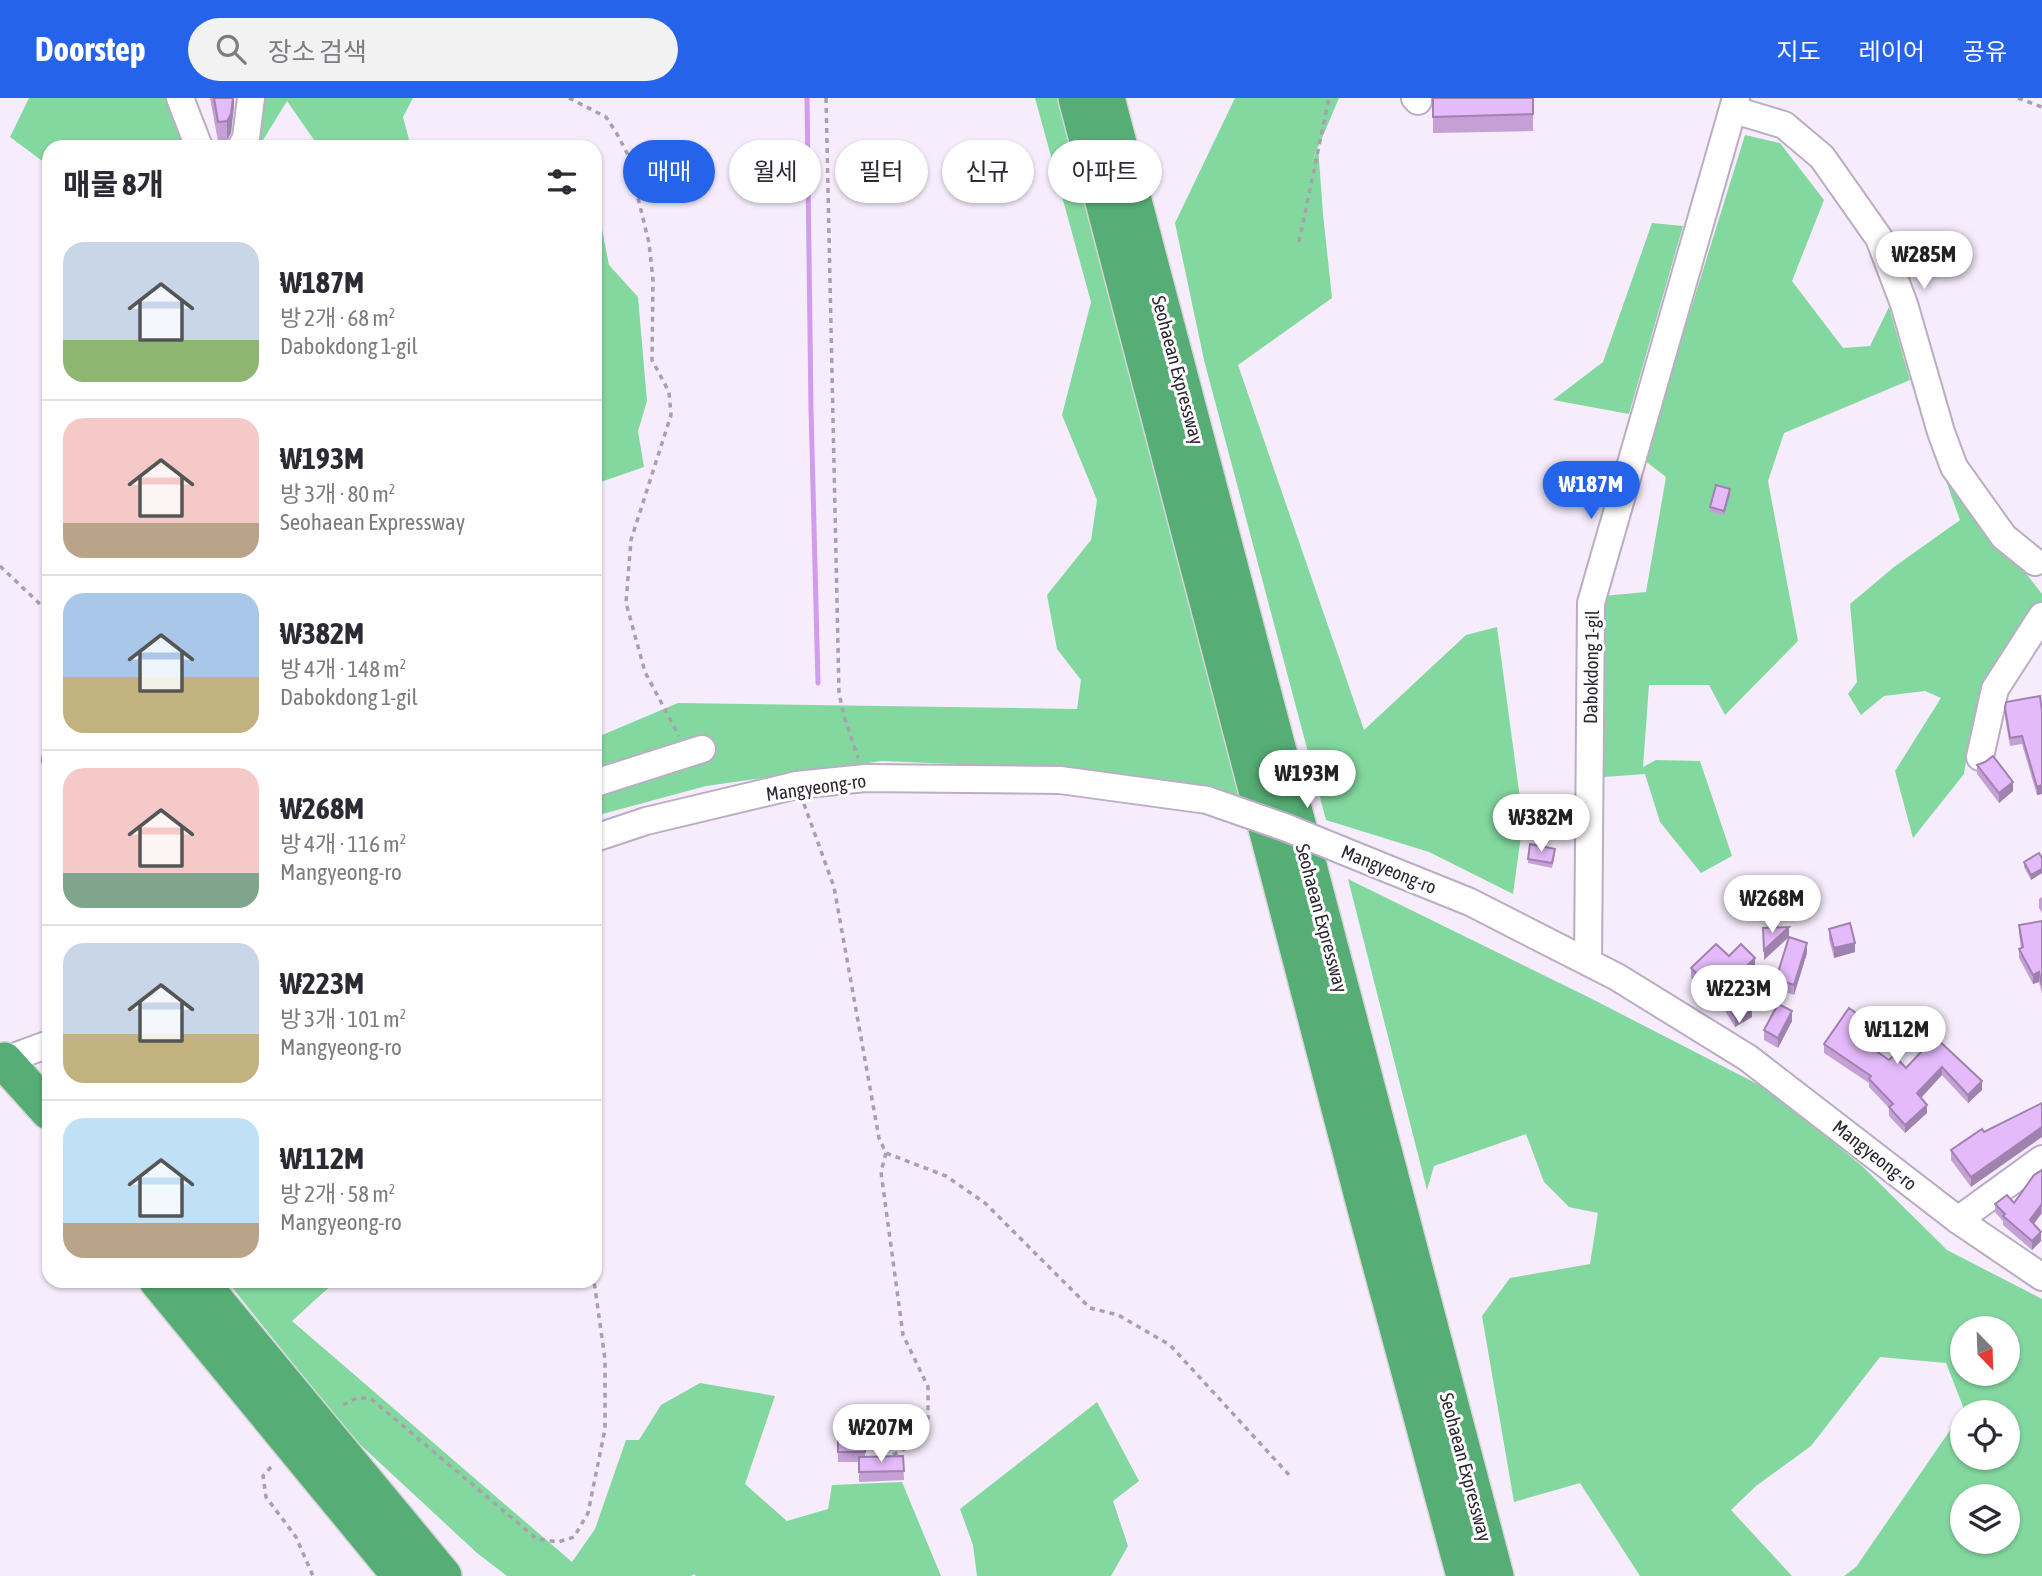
<!DOCTYPE html>
<html lang="ko">
<meta charset="utf-8">
<style>
:root{--surface:#fff;--page:#f2f2f3;--text:#2b2b33;--muted:#7c7c81;--line:#e1e1e2;--accent:#2563eb}
body{margin:0;font-family:"Asap Condensed","Noto Sans KR",sans-serif;background:var(--page);color:var(--text);height:100vh;display:flex;flex-direction:column;font-size:26px;white-space:nowrap}
*{box-sizing:border-box;margin:0}
p{font-size:23px;color:var(--muted)}
.icon{flex:none;width:38px;height:38px;fill:none;stroke:currentColor;stroke-width:2;stroke-linecap:round;stroke-linejoin:round}
.map{position:relative;flex:1;overflow:hidden}
.sheet{position:absolute;left:42px;top:42px;width:560px;height:1148px;display:flex;flex-direction:column;background:var(--surface);border-radius:21px;box-shadow:0 2px 5px #0004}
.sheet>*{flex:none}
.hud{position:absolute;left:623px;top:42px;width:665px;height:63px;display:flex;gap:14px}
.needle{width:46px;rotate:157deg}
.controls{position:absolute;left:1950px;top:1218px;display:grid;gap:14px}
.controls a{display:grid;place-items:center;width:70px;height:70px;border-radius:50%;background:var(--surface);box-shadow:0 2px 5px #0004;font-size:35px}
.price{position:absolute;translate:-50% -60px;padding:0 16px;border-radius:24px;background:#fff;color:#222;font-size:23px;line-height:46px;filter:drop-shadow(0 2px 4px #0008)}
.price::after{content:'';position:absolute;left:50%;top:42px;width:21px;height:16px;margin-left:-10px;background:inherit;clip-path:polygon(0 0,100% 0,50% 100%)}
.price.selected{background:var(--accent);color:#fff}
ul{padding:0;list-style:none}
li{display:flex;align-items:center;gap:21px;height:175px;padding:0 21px}
li+li{border-top:2px solid var(--line)}
li span{display:grid;place-items:center;flex:none;width:196px;height:140px;border-radius:21px;color:#555}
li>.icon{margin-inline-start:auto}
span .icon{width:84px;height:84px;fill:#fffc;stroke-width:1}
li b{font-size:30px}
h2{display:flex;justify-content:space-between;align-items:center;height:84px;padding:0 21px;font-size:30px}
.chip{padding:0 24px;border-radius:32px;background:var(--surface);box-shadow:0 2px 5px #0004;font-size:24px;line-height:63px}
.chip.selected{background:var(--accent);color:#fff}
header{display:flex;align-items:center;gap:42px;box-sizing:border-box;height:98px;padding:0 35px;background:var(--accent);color:#fff}
header strong{font-size:33px}
nav{display:flex;gap:38px;margin-inline-start:auto;font-size:24px}
.search{width:490px;height:63px;background:var(--page);display:flex;align-items:center;gap:18px;box-sizing:border-box;padding:0 24px;border-radius:38px;color:var(--muted);font-size:26px}
.map>svg:first-child{display:block}
.green{fill:#83d89f;fill-rule:evenodd}
.lines{fill:none;stroke-linecap:round;stroke-linejoin:round}
.stream{stroke:#d19cec;stroke-width:5}
.minor-casing{stroke:#bcacc4;stroke-width:30}
.highway-casing{stroke:#d5d4d6;stroke-width:40}
.path{stroke:#a9a0ae;stroke-width:3.5;stroke-dasharray:5 5;stroke-linecap:butt}
.minor{stroke:#fff;stroke-width:26}
.highway{stroke:#56ad75;stroke-width:37}
.minor-bridge-casing{stroke:#bcacc4;stroke-width:30;stroke-linecap:butt}
.minor-bridge{stroke:#fff;stroke-width:26}
.wall{fill:#c4a0d7}
.shaded-wall{fill:#a082af}
.building{fill:#e4bafa;stroke:#a082af;stroke-width:2}
.labels{text-anchor:middle;stroke-width:6;stroke-linejoin:round;paint-order:stroke}
.street-label{font-size:19px;fill:#2c2630;stroke:#fefefe}
</style>
<header>
<strong>Doorstep</strong>
<div class="search"><svg class="icon" aria-label="search" viewBox="0 0 24 24"><circle cx="10" cy="10" r="6"/><path d="M15 15l6 6"/></svg>장소 검색</div>
<nav><a>지도</a><a>레이어</a><a>공유</a></nav>
</header>
<div class="map">
<svg width="2042" height="1478" viewBox="0 0 2042 1478">
<rect width="100%" height="100%" fill="#f6ecfc"/>
<g class="green">
<polygon points="29,0 165,0 184,49 49,49 49,68 10,39"/>
<polygon points="245,0 413,0 403,19 411,49 319,49 287,3 260,47"/>
<polygon points="1035,0 1066,0 1249,702 1076,671 882,663 706,688 595,718 595,640 678,605 1077,611 1081,582 1057,551 1047,497 1091,442 1097,402 1062,317 1091,204"/>
<polygon points="1235,0 1339,0 1311,66 1318,48 1323,116 1332,200 1238,267 1364,632 1466,537 1497,529 1523,723 1513,796 1429,754 1326,722 1204,262 1175,125"/>
<polygon points="1745,37 1780,45 1824,102 1792,183 1843,250 1870,248 1889,209 1910,282 1784,335 1768,383 1798,543 1725,617 1709,587 1649,587 1643,669 1656,662 1700,663 1732,758 1701,775 1660,724 1645,676 1604,679 1598,661 1603,498 1646,494 1666,379 1644,362"/>
<polygon points="595,96 609,167 638,199 647,303 638,333 644,369 595,386"/>
<polygon points="1652,125 1683,128 1629,316 1553,302 1603,264"/>
<polygon points="1945,380 1956,386 2042,496 2042,503 1995,568 1970,638 1964,676 1913,740 1895,673 1941,600 1925,593 1884,598 1861,617 1848,596 1857,584 1850,506 1894,469 1960,422"/>
<path d="M1348,781L1594,902L1771,993L1862,1068L1947,1152L2042,1201V1478H1844L1856,1469L1962,1315V1360H2007V1314H1962L1964,1311L1946,1265L1880,1259L1811,1348L1756,1388L1731,1412L1792,1478H1640L1580,1385L1514,1404L1482,1218L1510,1180L1590,1166L1598,1115L1569,1109L1544,1084L1526,1036L1434,1068L1427,1092ZM1962,1230H2007V1276H1962ZM1962,1398H2007V1444H1962Z"/>
<polygon points="227,1183 336,1183 292,1223 572,1464 595,1431 626,1342 639,1342 661,1307 700,1285 775,1298 745,1386 787,1423 828,1411 832,1387 902,1384 941,1478 696,1478 694,1476 691,1478 507,1478 477,1455 352,1339"/>
<polygon points="1097,1304 1139,1383 1113,1403 1128,1448 1111,1478 977,1478 973,1447 960,1411"/>
</g>
<g class="lines">
<polyline class="stream" points="807,0 811,311 818,585"/>
<defs>
<g id="minor">
<polyline points="180,0 199,49"/>
<polyline points="1415,0 1418,3"/>
<polyline points="1734,12 1784,27 1822,59 1879,140 1904,206 1941,334 1954,369 2004,439 2035,464"/>
<polyline points="241,49 246,40 251,0"/>
<polyline points="1980,659 1995,591 2042,518"/>
<polyline points="595,685 702,651"/>
<polyline points="595,740 646,723 797,687 865,680 1060,682 1207,702"/>
<polyline points="1388,771 1470,804 1617,879 1748,960 1958,1122 2042,1179"/>
<polyline points="1588,864 1591,505 1736,0"/>
<polyline points="0,964 49,946"/>
<polyline points="1958,1122 2042,1061"/>
</g>
<g id="highway">
<polyline points="1077,0 1367,1114 1465,1478"/>
<polyline points="1106,0 1495,1478"/>
<polyline points="4,963 49,1013"/>
<polyline points="158,1183 401,1478"/>
<polyline points="199,1183 443,1478"/>
</g>
</defs>
<use href="#minor" class="minor-casing"/>
<use href="#highway" class="highway-casing"/>
<g class="path">
<polyline points="569,0 606,19 617,36 627,55 649,145 653,182 652,262 669,294 671,317 631,442 626,505 645,574 679,638"/>
<polyline points="826,0 839,595 844,618 858,660"/>
<polyline points="2018,0 2042,9"/>
<polyline points="1299,144 1329,0"/>
<polyline points="0,468 42,508 49,511"/>
<polyline points="804,706 834,789 879,1040 886,1055 946,1078 985,1105 1090,1210 1118,1217 1170,1247 1290,1378"/>
<polyline points="886,1055 881,1074 903,1237 928,1289 928,1320 908,1349 889,1359"/>
<polyline points="343,1307 357,1300 370,1300 537,1441 558,1444 574,1439 588,1415 605,1331 605,1261 594,1183"/>
<polyline points="271,1369 263,1378 266,1399 296,1439 313,1478"/>
</g>
<use href="#minor" class="minor"/>
<use href="#highway" class="highway"/>
<defs>
<polyline id="minor-bridge" points="1207,702 1287,730 1388,771"/>
</defs>
<use href="#minor-bridge" class="minor-bridge-casing"/>
<use href="#minor-bridge" class="minor-bridge"/>
</g>
<g class="wall">
<polygon points="210,0 234,0 231,35 227,42 218,43"/>
<polygon points="1433,0 1533,0 1533,33 1433,35"/>
<polygon points="1730,396 1724,417 1710,414 1710,409"/>
<polygon points="2005,610 2042,613 2042,696 2037,697 2022,646 2010,648 2005,619"/>
<polygon points="49,619 49,687 45,687 42,671 42,662"/>
<polygon points="1977,667 2013,693 1999,705 1977,676"/>
<polygon points="1555,756 1552,770 1528,765 1528,761"/>
<polygon points="2042,760 2042,775 2031,782 2024,769 2024,764"/>
<polygon points="2042,799 2042,815 2039,810 2039,801"/>
<polygon points="2042,823 2042,896 2039,884 2033,886 2019,860 2019,851 2021,850 2019,836 2019,827"/>
<polygon points="1829,831 1855,854 1834,860 1829,841"/>
<polygon points="1807,855 1794,897 1776,891 1776,881"/>
<polygon points="1729,858 1755,870 1739,886 1752,919 1735,929 1716,898 1713,901 1691,880 1691,870"/>
<polygon points="1792,923 1778,950 1764,942 1764,932"/>
<polygon points="1876,937 1869,948 1889,962 1906,970 1935,939 1982,992 1968,1005 1942,977 1921,1000 1927,1015 1905,1035 1889,1018 1889,1010 1869,989 1869,985 1824,955 1824,946"/>
<polygon points="1982,1031 1971,1089 1951,1062 1951,1052"/>
<polygon points="2042,1072 2042,1117 2041,1116 2034,1126 2041,1143 2032,1152 2003,1127 2003,1123 1995,1114 1995,1106 2014,1105"/>
<polygon points="838,1334 865,1354 865,1359 903,1358 904,1382 859,1384 859,1364 838,1364"/>
</g>
<g class="shaded-wall">
<polygon points="233,0 234,0 234,9 231,35 227,42 227,23"/>
<polygon points="1730,391 1730,396 1724,417 1724,413"/>
<polygon points="2013,684 2013,693 1999,705 1999,695"/>
<polygon points="2042,687 2042,696 2037,697 2037,689"/>
<polygon points="2042,771 2042,775 2031,782 2031,777"/>
<polygon points="1789,829 1789,839 1764,862 1764,852"/>
<polygon points="1807,845 1807,855 1794,897 1794,887"/>
<polygon points="1855,845 1855,854 1834,860 1834,850"/>
<polygon points="1755,860 1755,870 1735,889 1735,879"/>
<polygon points="2039,874 2039,884 2033,886 2033,877"/>
<polygon points="1716,888 1716,898 1713,901 1713,892"/>
<polygon points="1752,909 1752,919 1735,929 1735,919"/>
<polygon points="1792,913 1792,923 1778,950 1778,940"/>
<polygon points="1876,929 1876,937 1865,953 1865,945"/>
<polygon points="1942,969 1942,977 1917,1004 1917,995"/>
<polygon points="1982,983 1982,992 1968,1005 1968,997"/>
<polygon points="1927,1007 1927,1015 1905,1035 1905,1027"/>
<polygon points="2042,1029 2042,1039 1971,1089 1971,1079"/>
<polygon points="2041,1107 2041,1116 2030,1131 2030,1122"/>
<polygon points="2041,1134 2041,1143 2032,1152 2032,1143"/>
</g>
<g class="building">
<polygon points="214,0 233,0 231,16 227,23 218,24"/>
<polygon points="1433,0 1533,0 1533,16 1433,19"/>
<polygon points="1716,387 1730,391 1724,413 1710,409"/>
<polygon points="2040,598 2042,613 2042,687 2037,689 2022,638 2010,640 2005,610 2006,604"/>
<polygon points="49,619 49,678 45,678 42,662"/>
<polygon points="1993,658 2013,684 1999,695 1977,667 1985,664"/>
<polygon points="1530,746 1555,751 1552,765 1528,761"/>
<polygon points="2039,755 2042,760 2042,771 2031,777 2024,764"/>
<polygon points="2042,823 2042,887 2039,874 2033,877 2019,851 2023,849 2019,827"/>
<polygon points="1850,825 1855,845 1834,850 1829,831"/>
<polygon points="1789,829 1764,852 1763,830"/>
<polygon points="1789,839 1807,845 1794,887 1776,881"/>
<polygon points="1716,846 1729,858 1741,846 1755,860 1735,879 1752,909 1735,919 1716,888 1713,892 1691,870"/>
<polygon points="1778,906 1792,913 1778,940 1764,932"/>
<polygon points="1849,910 1876,929 1865,945 1889,962 1894,957 1906,970 1935,939 1982,983 1968,997 1942,969 1917,995 1927,1007 1905,1027 1889,1009 1893,1006 1869,981 1871,978 1824,946"/>
<polygon points="2042,1005 2042,1029 1971,1079 1951,1052 1982,1031 1984,1034"/>
<polygon points="2042,1072 2042,1108 2041,1107 2030,1122 2041,1134 2032,1143 2003,1118 2005,1116 1995,1106 2007,1097 2014,1105 2034,1077"/>
<polygon points="838,1334 864,1334 865,1354 838,1354"/>
<polygon points="903,1358 904,1373 859,1374 859,1359"/>
</g>
<g class="labels">
<g class="street-label">
<text transform="translate(1178 272) rotate(75)" y="7">Seohaean Expressway</text>
<text transform="translate(1591 569) rotate(-89)" y="7">Dabokdong 1-gil</text>
<text transform="translate(816 689) rotate(-8)" y="7">Mangyeong-ro</text>
<text transform="translate(1389 771) rotate(22)" y="7">Mangyeong-ro</text>
<text transform="translate(1322 820) rotate(75)" y="7">Seohaean Expressway</text>
<text transform="translate(1875 1057) rotate(38)" y="7">Mangyeong-ro</text>
<text transform="translate(1466 1369) rotate(75)" y="7">Seohaean Expressway</text>
</g>
</g>
</svg>
<div class="controls">
<a><svg class="needle" viewBox="-14 -14 28 28"><path d="M0-13l5 13h-10z" fill="#e53935"/><path d="M0 13l5-13h-10z" fill="#7c7c81"/></svg></a>
<a><svg class="icon" aria-label="locate" viewBox="0 0 24 24"><circle cx="12" cy="12" r="6"/><path d="M12 2v4M12 18v4M2 12h4M18 12h4"/></svg></a>
<a><svg class="icon" aria-label="layers" viewBox="0 0 24 24"><path d="M12 4l9 5-9 5-9-5zM3 14l9 5 9-5"/></svg></a>
</div>
<b class="price" style="left:1924px;top:193px">₩285M</b>
<b class="price selected" style="left:1591px;top:423px">₩187M</b>
<b class="price" style="left:1307px;top:712px">₩193M</b>
<b class="price" style="left:1541px;top:756px">₩382M</b>
<b class="price" style="left:1772px;top:837px">₩268M</b>
<b class="price" style="left:1739px;top:927px">₩223M</b>
<b class="price" style="left:1897px;top:968px">₩112M</b>
<b class="price" style="left:881px;top:1366px">₩207M</b>
<div class="hud">
<a class="chip selected">매매</a>
<a class="chip">월세</a>
<a class="chip">필터</a>
<a class="chip">신규</a>
<a class="chip">아파트</a>
</div>
<section class="sheet">
<h2>매물 8개<svg class="icon" aria-label="filters" viewBox="0 0 24 24"><path d="M4 7h16M4 17h16"/><circle cx="9" cy="7" r="2"/><circle cx="15" cy="17" r="2"/></svg></h2>
<ul>
<li><span style="background:linear-gradient(#c9d6e8 70%,#8fb573 0)"><svg class="icon" aria-label="home" viewBox="0 0 24 24"><path d="M3 11l9-7 9 7M6 9v11h12V9"/></svg></span><div><b>₩187M</b><p>방 2개 · 68 m²</p><p>Dabokdong 1-gil</p></div></li>
<li><span style="background:linear-gradient(#f6c9c9 75%,#b9a48a 0)"><svg class="icon" aria-label="home" viewBox="0 0 24 24"><path d="M3 11l9-7 9 7M6 9v11h12V9"/></svg></span><div><b>₩193M</b><p>방 3개 · 80 m²</p><p>Seohaean Expressway</p></div></li>
<li><span style="background:linear-gradient(#a9c7e8 60%,#c2b280 0)"><svg class="icon" aria-label="home" viewBox="0 0 24 24"><path d="M3 11l9-7 9 7M6 9v11h12V9"/></svg></span><div><b>₩382M</b><p>방 4개 · 148 m²</p><p>Dabokdong 1-gil</p></div></li>
<li><span style="background:linear-gradient(#f6c9c9 75%,#7fa58c 0)"><svg class="icon" aria-label="home" viewBox="0 0 24 24"><path d="M3 11l9-7 9 7M6 9v11h12V9"/></svg></span><div><b>₩268M</b><p>방 4개 · 116 m²</p><p>Mangyeong-ro</p></div></li>
<li><span style="background:linear-gradient(#c9d6e8 65%,#c2b280 0)"><svg class="icon" aria-label="home" viewBox="0 0 24 24"><path d="M3 11l9-7 9 7M6 9v11h12V9"/></svg></span><div><b>₩223M</b><p>방 3개 · 101 m²</p><p>Mangyeong-ro</p></div></li>
<li><span style="background:linear-gradient(#bfe0f5 75%,#b9a48a 0)"><svg class="icon" aria-label="home" viewBox="0 0 24 24"><path d="M3 11l9-7 9 7M6 9v11h12V9"/></svg></span><div><b>₩112M</b><p>방 2개 · 58 m²</p><p>Mangyeong-ro</p></div></li>
</ul>
</section>
</div>
